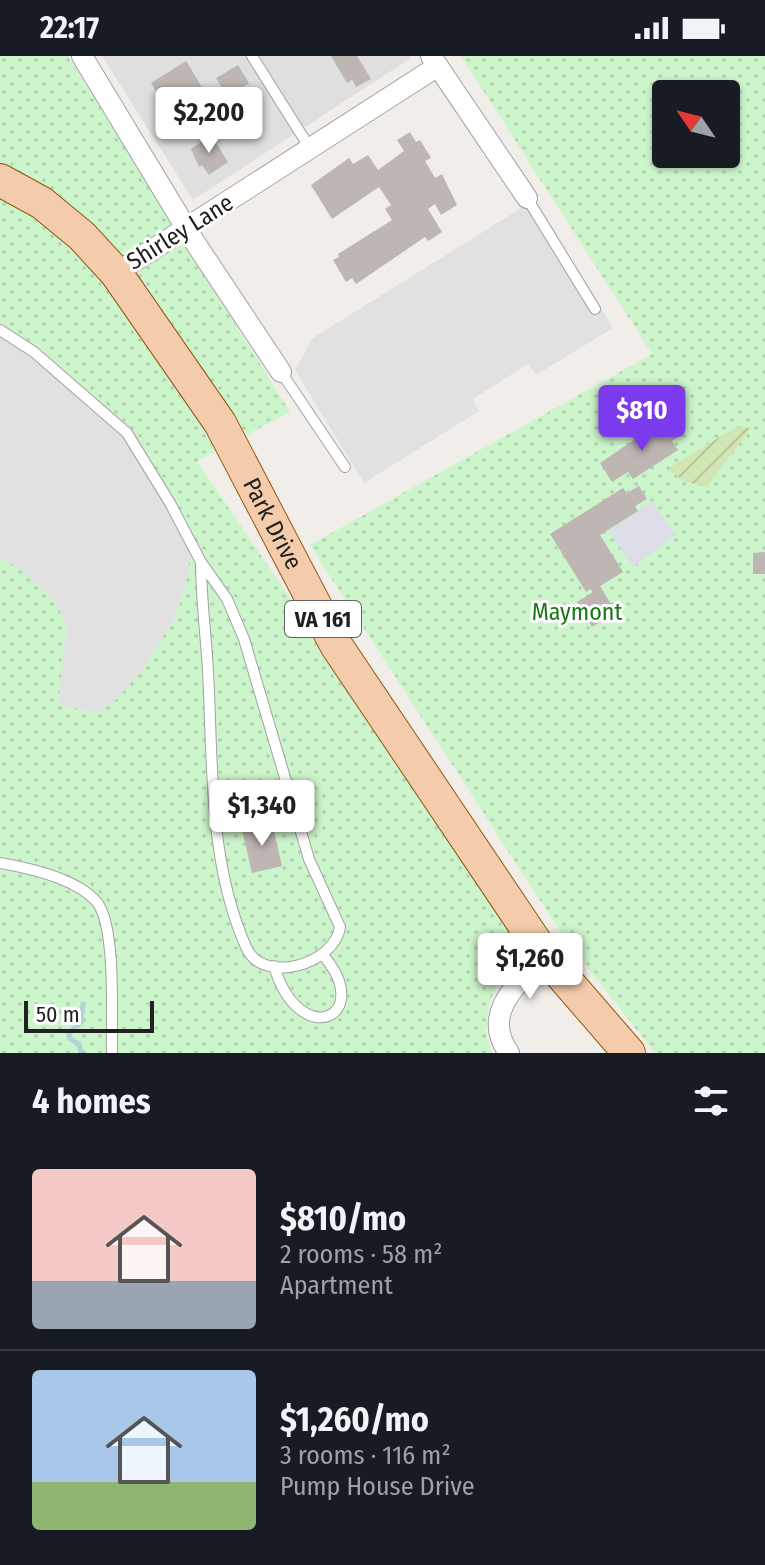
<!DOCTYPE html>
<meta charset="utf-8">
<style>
:root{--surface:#171b24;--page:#242831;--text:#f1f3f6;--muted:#9ea1a6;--line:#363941;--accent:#7c3aed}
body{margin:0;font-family:"Fira Sans Condensed",sans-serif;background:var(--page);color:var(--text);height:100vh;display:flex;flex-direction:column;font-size:30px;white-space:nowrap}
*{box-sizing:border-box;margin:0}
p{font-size:26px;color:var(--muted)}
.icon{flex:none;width:44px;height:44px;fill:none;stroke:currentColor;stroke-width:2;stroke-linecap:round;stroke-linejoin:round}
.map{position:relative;height:997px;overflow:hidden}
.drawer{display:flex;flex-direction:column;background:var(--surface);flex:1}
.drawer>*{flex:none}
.needle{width:52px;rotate:305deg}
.fabs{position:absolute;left:652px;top:24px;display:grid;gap:16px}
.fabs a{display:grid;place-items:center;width:88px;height:88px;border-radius:8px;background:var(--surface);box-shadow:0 2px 6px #0004;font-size:40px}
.scale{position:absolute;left:24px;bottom:20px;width:130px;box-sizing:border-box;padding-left:8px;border:4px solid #212121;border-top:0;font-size:22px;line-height:28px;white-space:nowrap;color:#212121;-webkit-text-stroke:6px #fff;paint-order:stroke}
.price{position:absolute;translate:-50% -68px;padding:0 18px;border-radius:8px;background:#fff;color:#222;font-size:26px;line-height:52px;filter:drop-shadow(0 2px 4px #0008)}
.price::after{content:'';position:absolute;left:50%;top:48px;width:24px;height:18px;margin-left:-12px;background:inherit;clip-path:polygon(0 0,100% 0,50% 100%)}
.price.active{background:var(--accent);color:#fff}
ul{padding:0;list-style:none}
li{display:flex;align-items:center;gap:24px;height:200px;padding:0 32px}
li+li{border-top:2px solid var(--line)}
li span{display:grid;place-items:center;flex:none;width:224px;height:160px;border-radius:8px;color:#555}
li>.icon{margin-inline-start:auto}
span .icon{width:96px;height:96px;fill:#fffc;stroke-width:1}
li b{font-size:34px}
h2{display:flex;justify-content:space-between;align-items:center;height:96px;padding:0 32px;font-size:34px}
.status{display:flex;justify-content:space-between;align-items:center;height:56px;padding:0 40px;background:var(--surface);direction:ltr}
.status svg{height:22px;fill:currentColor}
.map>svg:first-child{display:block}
.residential{fill:#dfdfdf}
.park{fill:url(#park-dots);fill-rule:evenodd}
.garden{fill:url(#garden-furrows)}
.parking{fill:#e1e1e1}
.plaza{fill:#dddee7}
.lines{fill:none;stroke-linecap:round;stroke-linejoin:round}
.stream{stroke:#aed5da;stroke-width:5}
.building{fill:#beb6b2}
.lane-casing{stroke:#a2a2a2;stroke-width:12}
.street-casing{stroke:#a2a2a2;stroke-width:22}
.primary-casing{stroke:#91570e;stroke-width:34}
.lane{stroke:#fff;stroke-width:10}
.street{stroke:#fff;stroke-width:20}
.primary{stroke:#f4ccab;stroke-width:32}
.labels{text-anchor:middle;stroke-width:6;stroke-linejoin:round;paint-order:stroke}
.shield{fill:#fff;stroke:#646464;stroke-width:2}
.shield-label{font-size:22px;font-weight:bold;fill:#212121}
.street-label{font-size:24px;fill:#212121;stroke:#fff}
.park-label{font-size:24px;fill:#197916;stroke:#fff}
</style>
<div class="status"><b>22:17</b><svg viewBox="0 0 49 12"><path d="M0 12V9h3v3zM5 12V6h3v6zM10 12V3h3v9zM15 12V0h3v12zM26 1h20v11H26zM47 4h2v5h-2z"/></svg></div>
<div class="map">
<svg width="765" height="997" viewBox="0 0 765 997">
<defs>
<pattern id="park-dots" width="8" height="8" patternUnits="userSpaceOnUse" patternTransform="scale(2)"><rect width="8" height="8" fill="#cdf5cb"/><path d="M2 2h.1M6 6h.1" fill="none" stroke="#b0d2ae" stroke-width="1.8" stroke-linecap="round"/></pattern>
<pattern id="garden-furrows" width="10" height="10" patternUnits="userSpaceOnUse" patternTransform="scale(2)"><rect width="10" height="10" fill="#d2e6b4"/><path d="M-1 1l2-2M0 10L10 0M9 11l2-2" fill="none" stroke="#b4c59a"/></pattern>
</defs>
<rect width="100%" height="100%" fill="#f1ede9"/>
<polygon class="residential" points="102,0 410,0 411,2 193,144"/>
<g class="park">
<path d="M0,0H68L290,356L197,405L520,881C504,919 474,955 492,997H0Z"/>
<path d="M461,0H765V997H655L565,883L310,489L652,298ZM666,38H726V98H666Z"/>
</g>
<polygon class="garden" points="738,370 751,372 707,431 684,425 667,413"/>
<g class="parking">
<polygon points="534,144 613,272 536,319 528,308 473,343 479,355 364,427 295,314 313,282"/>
<polygon points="0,264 118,360 137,380 193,481 186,528 176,560 143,613 117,643 98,657 58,649 67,568 54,544 17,511 0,502"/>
</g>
<polygon class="plaza" points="652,445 676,479 633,511 609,475"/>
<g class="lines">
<polyline class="stream" points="81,997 79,988 70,983 69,977 81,967 83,948"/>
</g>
<g class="building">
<polygon points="331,0 357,0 371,23 356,31 352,24 347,27"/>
<polygon points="186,5 211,46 180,64 169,46 164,49 151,27"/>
<polygon points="238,9 249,27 228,41 216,22"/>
<polygon points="410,76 416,86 420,84 431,102 425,105 435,122 442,118 457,149 441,159 435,148 428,153 442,176 428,185 425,181 356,228 352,222 346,226 333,204 339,201 338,198 392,164 385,153 391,149 379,131 332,163 311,129 349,102 353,108 368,99 378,114 404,95 397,84"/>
<polygon points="211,79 228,106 209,119 202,109 199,111 191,93"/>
<polygon points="672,366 680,379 672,385 678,394 633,423 628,416 612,426 600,407 659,367 663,372"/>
<polygon points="639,430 647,443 635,450 638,455 600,479 623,516 600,530 616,556 592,571 577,546 593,536 590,533 586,536 550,478 623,432 627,437"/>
<polygon points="765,496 765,518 753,518 753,497"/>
<polygon points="272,767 282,810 252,817 242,774"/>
</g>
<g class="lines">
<defs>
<g id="lane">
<polyline points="252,0 311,94"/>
<polyline points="527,142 595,253"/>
<path d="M0,274L34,296L127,377L170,447L201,506L227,543L244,583L309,803L340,871C335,908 263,930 246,891C208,805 213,707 208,615C206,579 201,543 201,506"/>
<polyline points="281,316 345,411"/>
<path d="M0,807C29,812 75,822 96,845C117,869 111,964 112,997"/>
<path d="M274,910C300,997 377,960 322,898"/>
</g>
<g id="street">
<polyline points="82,0 194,185 281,316"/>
<polyline points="431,0 527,142"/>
<polyline points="116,217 438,10"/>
<path d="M509,997C480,957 519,926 545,900"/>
</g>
<g id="primary">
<path id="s1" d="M0,124L42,147L82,180L116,217L220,367L336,589L545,900L629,997"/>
</g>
</defs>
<use href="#lane" class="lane-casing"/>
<use href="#street" class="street-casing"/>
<use href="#primary" class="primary-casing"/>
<use href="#lane" class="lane"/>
<use href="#street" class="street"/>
<use href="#primary" class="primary"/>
</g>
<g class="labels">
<rect class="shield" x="285" y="545" width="76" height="36" rx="6"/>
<g class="shield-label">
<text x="323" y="571">VA 161</text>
</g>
<g class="street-label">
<text transform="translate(180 176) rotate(-32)" y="8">Shirley Lane</text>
<text dy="8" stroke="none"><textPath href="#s1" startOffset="446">Park Drive</textPath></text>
</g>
<g class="park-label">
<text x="577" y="564">Maymont</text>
</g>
</g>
</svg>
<div class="fabs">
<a><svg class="needle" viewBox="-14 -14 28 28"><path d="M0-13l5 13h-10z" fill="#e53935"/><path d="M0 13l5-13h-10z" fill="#9ea1a6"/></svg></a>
</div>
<div class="scale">50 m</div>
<b class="price" style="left:209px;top:99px">$2,200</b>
<b class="price active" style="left:642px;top:397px">$810</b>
<b class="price" style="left:262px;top:792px">$1,340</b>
<b class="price" style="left:530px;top:945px">$1,260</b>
</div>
<section class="drawer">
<h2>4 homes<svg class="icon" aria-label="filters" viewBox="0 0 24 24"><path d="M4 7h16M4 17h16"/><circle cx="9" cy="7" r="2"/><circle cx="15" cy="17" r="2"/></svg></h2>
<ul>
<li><span style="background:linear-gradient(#f6c9c9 70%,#9aa5b1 0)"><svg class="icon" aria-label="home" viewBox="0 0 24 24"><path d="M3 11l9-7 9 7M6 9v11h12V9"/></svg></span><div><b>$810/mo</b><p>2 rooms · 58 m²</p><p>Apartment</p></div></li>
<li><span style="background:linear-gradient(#a9c7e8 70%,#8fb573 0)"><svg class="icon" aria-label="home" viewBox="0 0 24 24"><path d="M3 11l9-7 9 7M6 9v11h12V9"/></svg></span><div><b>$1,260/mo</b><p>3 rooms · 116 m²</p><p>Pump House Drive</p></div></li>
</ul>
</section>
